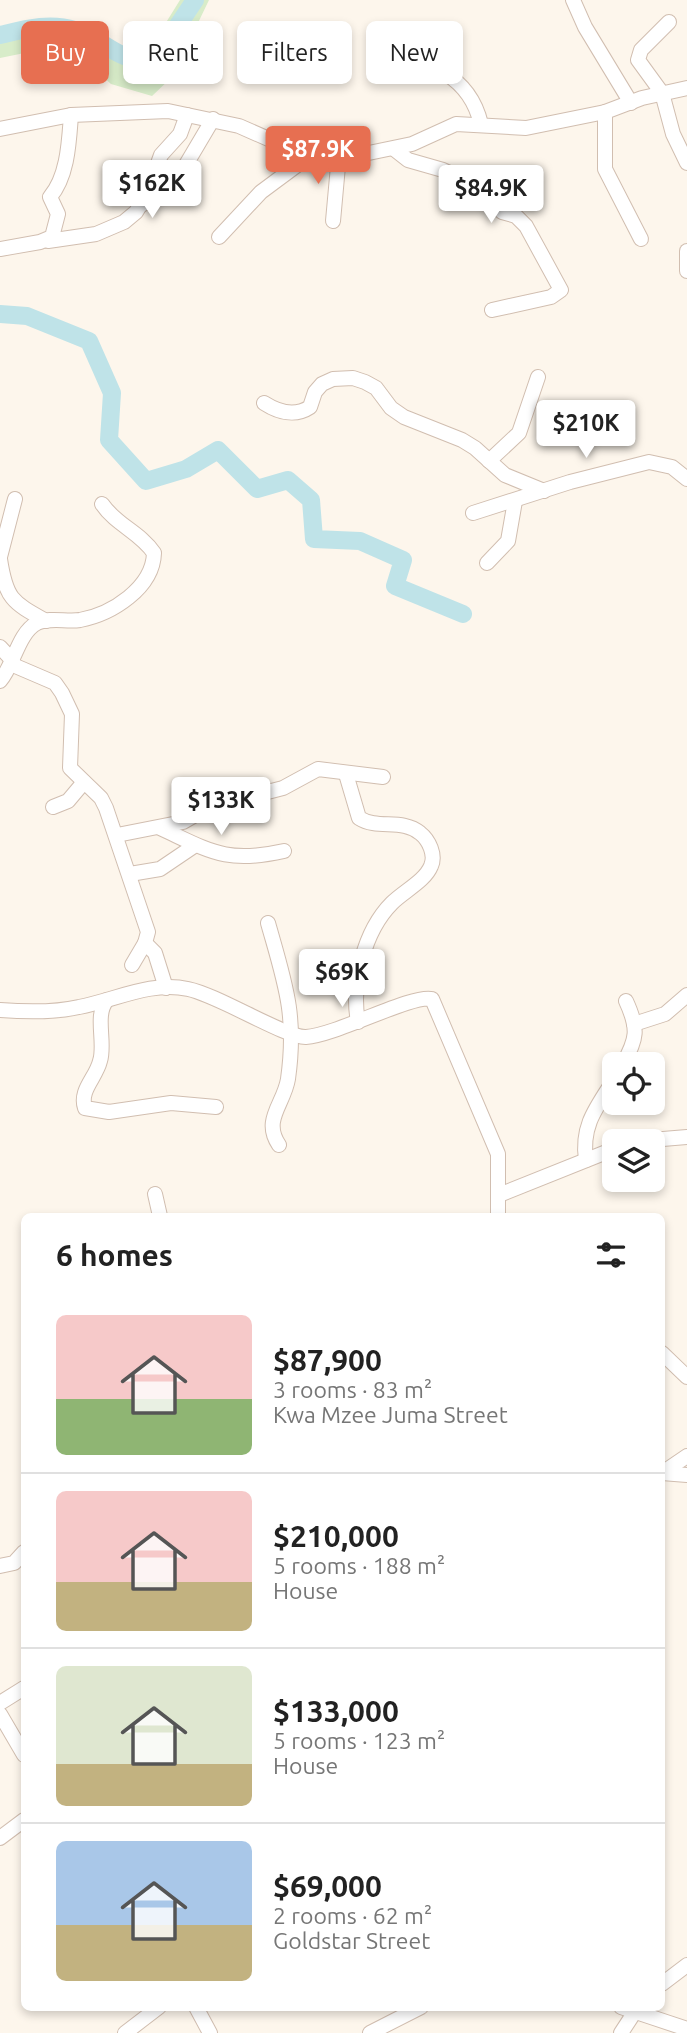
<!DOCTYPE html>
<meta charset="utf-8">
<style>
:root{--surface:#fff;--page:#f2f2f2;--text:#222;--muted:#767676;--line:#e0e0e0;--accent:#e76f51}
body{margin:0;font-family:Ubuntu,sans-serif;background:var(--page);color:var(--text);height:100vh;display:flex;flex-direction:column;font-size:26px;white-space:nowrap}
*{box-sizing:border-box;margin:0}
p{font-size:23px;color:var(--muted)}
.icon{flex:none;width:38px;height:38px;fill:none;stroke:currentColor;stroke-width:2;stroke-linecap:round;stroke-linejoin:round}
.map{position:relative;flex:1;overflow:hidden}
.drawer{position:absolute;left:21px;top:1213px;width:644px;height:798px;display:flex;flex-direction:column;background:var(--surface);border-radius:10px;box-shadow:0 4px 10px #0003}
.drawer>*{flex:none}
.guide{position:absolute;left:21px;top:21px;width:646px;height:63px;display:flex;gap:14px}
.tools{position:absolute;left:602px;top:1052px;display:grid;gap:14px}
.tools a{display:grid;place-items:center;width:63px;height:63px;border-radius:10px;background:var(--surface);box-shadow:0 4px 10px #0003;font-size:35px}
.price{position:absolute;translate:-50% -60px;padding:0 16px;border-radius:7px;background:#fff;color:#222;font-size:23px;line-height:46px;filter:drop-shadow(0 2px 4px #0008)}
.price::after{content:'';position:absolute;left:50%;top:42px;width:21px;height:16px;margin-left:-10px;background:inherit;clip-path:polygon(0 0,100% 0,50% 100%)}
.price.active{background:var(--accent);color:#fff}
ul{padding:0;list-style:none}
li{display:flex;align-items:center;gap:21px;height:175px;padding:0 35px}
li+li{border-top:2px solid var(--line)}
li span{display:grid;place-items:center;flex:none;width:196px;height:140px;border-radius:10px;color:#555}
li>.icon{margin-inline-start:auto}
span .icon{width:84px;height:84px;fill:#fffc;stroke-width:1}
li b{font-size:30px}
h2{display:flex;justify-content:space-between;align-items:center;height:84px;padding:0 35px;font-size:30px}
.tag{padding:0 24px;border-radius:10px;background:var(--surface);box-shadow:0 4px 10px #0003;font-size:24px;line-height:63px}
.tag.active{background:var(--accent);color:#fff}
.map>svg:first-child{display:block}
.green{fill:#d8ecc9}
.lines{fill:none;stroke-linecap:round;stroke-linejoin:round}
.river{stroke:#bfe3e8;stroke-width:18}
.minor-casing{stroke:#d1beb0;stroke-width:16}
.minor{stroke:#fff;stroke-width:14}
</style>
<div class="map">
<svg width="687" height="2033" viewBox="0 0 687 2033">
<rect width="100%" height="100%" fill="#fdf6ec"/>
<polygon class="green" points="180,0 209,0 172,77 152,96 111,84 86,61 54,47 0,58 0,32 68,28 139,66"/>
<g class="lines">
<g class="river">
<path d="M0,35C25,29 49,22 75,30C106,40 116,62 154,61L195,0"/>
<polyline points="0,314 27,316 89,341 112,393 109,440 146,481 186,469 218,450 257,489 288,480 311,500 314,539 360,541 403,560 395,586 463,614"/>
</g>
<defs>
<g id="minor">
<polyline points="573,0 585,27 631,103"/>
<polyline points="669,22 641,50 638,60 662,93 673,134 687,163"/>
<path d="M378,58C426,58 469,74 481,124"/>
<polyline points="605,112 605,169 641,239"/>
<polyline points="0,129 71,115 168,111 239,126 298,152 359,155 412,144 456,124 526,128 605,112 642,98 687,88"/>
<polyline points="394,149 408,160 443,170 464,180 502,212 516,216 526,226 561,290 551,297 492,310"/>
<polyline points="141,205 171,190 213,119"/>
<polyline points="333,221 339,155"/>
<polyline points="219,237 261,192 296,166 307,152"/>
<polyline points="48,241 96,234 124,222 136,212 147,194 161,155 180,134 187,115"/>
<path d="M0,249L40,242L52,237L58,214L50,197C68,176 69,141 71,115"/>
<polyline points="687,251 687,271"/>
<path d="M264,403C278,412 295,417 310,407L315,392L322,384L333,379L353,378L365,382L376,388L391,408L404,417L462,440L475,448L505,475L544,491"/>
<polyline points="489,461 519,433 538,377"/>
<polyline points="473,513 570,482 649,462 672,467 687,479"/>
<polyline points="0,557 15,499"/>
<path d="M0,559C6,599 12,602 46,621"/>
<polyline points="487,563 508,541 515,501"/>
<polyline points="0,647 13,661"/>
<polyline points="13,665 55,683 62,693 72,714 70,768 101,798 106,808 148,932 145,943 155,953 166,988"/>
<path d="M0,681C14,665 18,633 37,623C50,617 66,622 80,620C112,614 153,588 154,553C140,532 116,525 102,504"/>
<path d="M346,774L359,818C378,830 402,818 420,833C429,840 436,855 431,866C425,881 404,891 392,903C364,931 351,984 358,1022"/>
<polyline points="53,807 68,801 84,782"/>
<path d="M160,828C210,851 226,864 284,851"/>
<polyline points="117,835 183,822 209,807 283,788 318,769 383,777"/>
<polyline points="130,874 160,869 194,846"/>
<path d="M268,923C285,983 297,1015 288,1079C284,1104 262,1120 279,1145"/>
<polyline points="132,965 145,943"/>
<path d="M107,1000C94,1015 106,1043 100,1061C96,1078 79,1090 85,1108L109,1112L171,1103L216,1107"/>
<path d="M0,1010C26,1012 53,1013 79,1007C116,1000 150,981 188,989C218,995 286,1038 306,1037C337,1035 412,994 432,999L498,1154V1216"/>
<polyline points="634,1024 665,1014 687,995"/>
<path d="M623,1064C637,1039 639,1029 626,1001"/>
<polyline points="639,1141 687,1137"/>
<path d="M586,1160C581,1126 596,1108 614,1080"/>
<polyline points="155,1194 160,1216"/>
<polyline points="499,1195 614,1149"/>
<polyline points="662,1353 687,1377"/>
<polyline points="662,1473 687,1456"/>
<polyline points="662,1473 687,1475"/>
<polyline points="0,1566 14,1563 24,1552"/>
<polyline points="0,1703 24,1688"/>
<polyline points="0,1714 24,1755"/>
<polyline points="0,1838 24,1820"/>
<polyline points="662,1984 687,1965"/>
<polyline points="196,2007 210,2033"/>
<polyline points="621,2007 687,2029"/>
<polyline points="125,2033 159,2007"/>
<polyline points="370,2033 421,2007"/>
<polyline points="621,2033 638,2007"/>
</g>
</defs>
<use href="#minor" class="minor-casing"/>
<use href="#minor" class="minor"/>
</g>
</svg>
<div class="tools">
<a><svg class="icon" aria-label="locate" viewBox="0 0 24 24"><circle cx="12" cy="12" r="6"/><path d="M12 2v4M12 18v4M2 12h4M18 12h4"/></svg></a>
<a><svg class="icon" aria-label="layers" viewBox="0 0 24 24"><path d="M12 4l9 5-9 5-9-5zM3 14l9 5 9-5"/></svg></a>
</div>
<b class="price active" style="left:318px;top:186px">$87.9K</b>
<b class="price" style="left:152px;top:220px">$162K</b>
<b class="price" style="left:491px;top:225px">$84.9K</b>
<b class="price" style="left:586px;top:460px">$210K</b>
<b class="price" style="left:221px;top:837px">$133K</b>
<b class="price" style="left:342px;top:1009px">$69K</b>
<div class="guide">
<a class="tag active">Buy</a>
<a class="tag">Rent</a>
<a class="tag">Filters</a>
<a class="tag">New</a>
</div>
<section class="drawer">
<h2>6 homes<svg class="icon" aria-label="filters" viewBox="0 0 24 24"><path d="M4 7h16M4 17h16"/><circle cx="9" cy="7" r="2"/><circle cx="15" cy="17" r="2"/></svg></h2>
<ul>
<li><span style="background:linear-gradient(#f6c9c9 60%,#8fb573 0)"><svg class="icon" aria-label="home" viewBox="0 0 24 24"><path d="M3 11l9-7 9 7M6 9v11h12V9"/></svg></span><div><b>$87,900</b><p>3 rooms · 83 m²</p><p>Kwa Mzee Juma Street</p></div></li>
<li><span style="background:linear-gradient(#f6c9c9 65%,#c2b280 0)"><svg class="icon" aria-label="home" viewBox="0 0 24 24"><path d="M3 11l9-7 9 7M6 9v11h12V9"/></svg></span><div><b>$210,000</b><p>5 rooms · 188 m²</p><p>House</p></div></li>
<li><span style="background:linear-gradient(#dfe7d0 70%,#c2b280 0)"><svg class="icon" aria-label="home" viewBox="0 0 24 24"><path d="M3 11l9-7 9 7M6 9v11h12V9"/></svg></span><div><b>$133,000</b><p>5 rooms · 123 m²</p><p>House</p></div></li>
<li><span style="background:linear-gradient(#a9c7e8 60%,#c2b280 0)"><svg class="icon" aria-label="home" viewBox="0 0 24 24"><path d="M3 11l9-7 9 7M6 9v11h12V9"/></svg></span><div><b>$69,000</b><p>2 rooms · 62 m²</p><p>Goldstar Street</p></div></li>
</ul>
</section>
</div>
